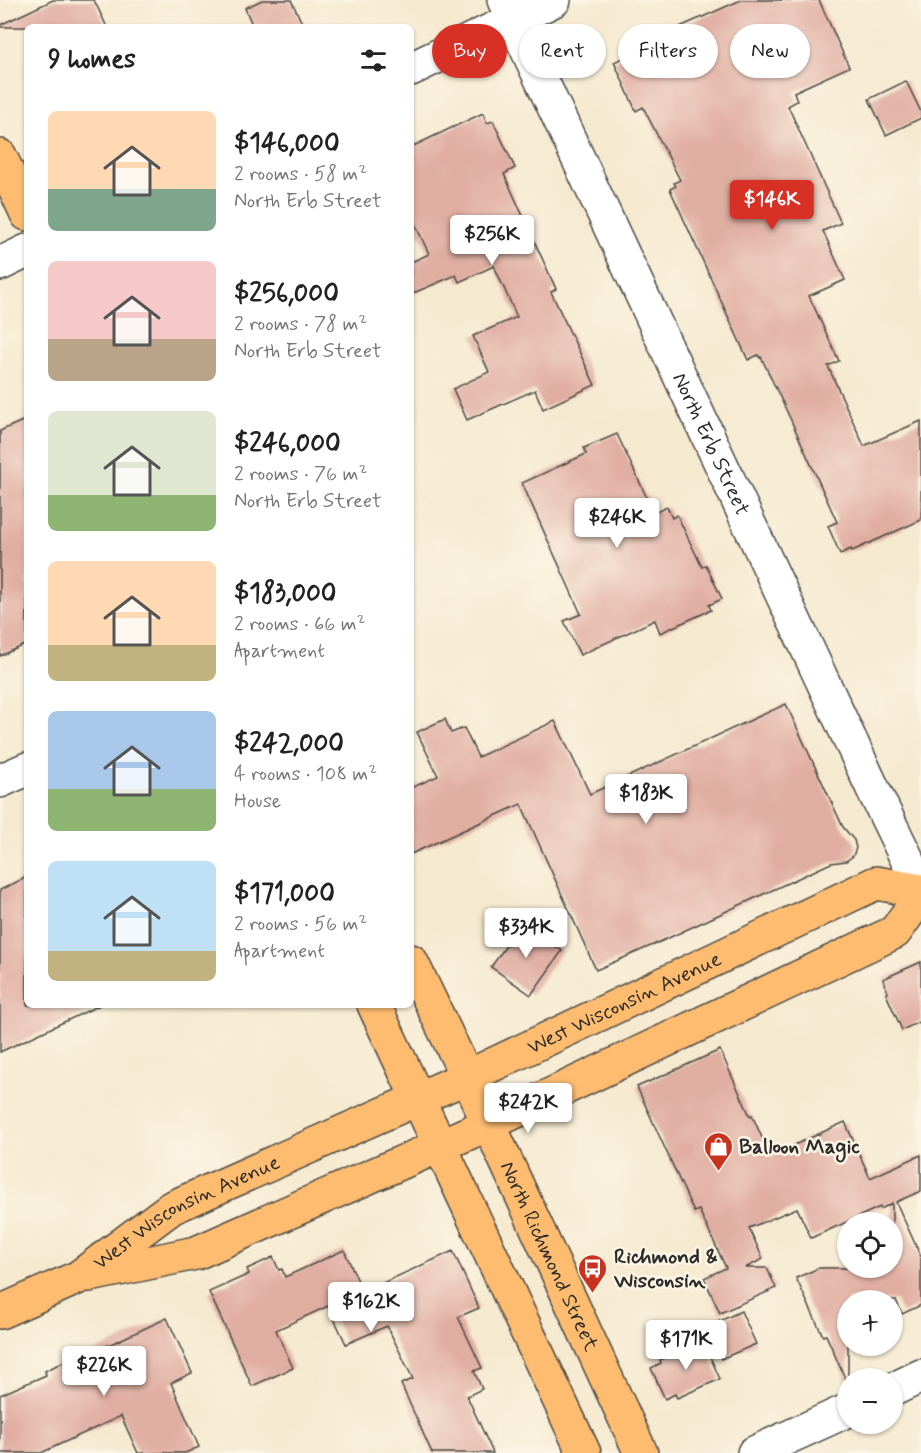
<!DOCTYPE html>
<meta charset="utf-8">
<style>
:root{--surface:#fff;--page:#f6f6f6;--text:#222;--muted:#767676;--accent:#d93025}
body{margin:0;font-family:Mynerve,sans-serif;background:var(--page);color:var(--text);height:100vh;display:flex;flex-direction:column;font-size:22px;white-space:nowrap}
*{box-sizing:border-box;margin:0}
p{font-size:20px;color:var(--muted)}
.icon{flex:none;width:33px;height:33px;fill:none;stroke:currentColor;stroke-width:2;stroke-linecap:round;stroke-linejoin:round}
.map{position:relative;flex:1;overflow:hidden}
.side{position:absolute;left:24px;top:24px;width:390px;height:984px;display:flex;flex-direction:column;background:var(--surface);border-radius:9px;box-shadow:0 2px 4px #0004}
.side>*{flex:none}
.hud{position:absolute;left:432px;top:24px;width:399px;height:54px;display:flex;gap:12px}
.controls{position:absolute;left:837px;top:1212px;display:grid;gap:12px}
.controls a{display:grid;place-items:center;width:66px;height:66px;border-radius:50%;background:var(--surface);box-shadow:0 2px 4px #0004;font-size:30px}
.price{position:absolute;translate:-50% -51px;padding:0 14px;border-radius:6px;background:#fff;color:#222;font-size:20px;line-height:39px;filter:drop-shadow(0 2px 3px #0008)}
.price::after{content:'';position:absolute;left:50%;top:36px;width:18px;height:14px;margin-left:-9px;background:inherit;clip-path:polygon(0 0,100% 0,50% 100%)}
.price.active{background:var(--accent);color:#fff}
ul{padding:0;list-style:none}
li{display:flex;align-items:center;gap:18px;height:150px;padding:0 24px}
li span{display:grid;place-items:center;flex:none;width:168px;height:120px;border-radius:9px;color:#555}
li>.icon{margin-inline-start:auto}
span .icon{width:72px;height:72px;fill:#fffc;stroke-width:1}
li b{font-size:26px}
h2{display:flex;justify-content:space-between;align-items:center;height:72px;padding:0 24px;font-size:26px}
.tag{padding:0 21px;border-radius:27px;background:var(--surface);box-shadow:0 2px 4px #0004;font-size:21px;line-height:54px}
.tag.active{background:var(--accent);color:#fff}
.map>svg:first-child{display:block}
.building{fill:#e0ada1}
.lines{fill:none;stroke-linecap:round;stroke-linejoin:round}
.minor-casing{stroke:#494844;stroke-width:36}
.major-casing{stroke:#494844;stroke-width:36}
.minor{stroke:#fff;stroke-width:33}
.major{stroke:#fdbc70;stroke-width:33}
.labels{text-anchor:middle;stroke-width:5;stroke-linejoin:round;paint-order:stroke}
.street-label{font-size:21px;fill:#2b2b2b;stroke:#fcf5e5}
.poi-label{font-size:21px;font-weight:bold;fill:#2b2b2b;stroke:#fcf5e5;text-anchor:start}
</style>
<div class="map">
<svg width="921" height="1453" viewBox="0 0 921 1453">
<rect width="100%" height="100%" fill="#fcf5e5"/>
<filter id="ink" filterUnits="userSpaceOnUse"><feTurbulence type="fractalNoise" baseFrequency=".0167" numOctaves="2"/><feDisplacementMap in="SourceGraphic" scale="12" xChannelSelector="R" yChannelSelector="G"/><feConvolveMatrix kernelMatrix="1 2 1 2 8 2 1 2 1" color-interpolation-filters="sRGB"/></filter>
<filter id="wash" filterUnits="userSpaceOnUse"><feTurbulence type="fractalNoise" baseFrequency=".008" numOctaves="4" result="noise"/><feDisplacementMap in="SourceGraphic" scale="24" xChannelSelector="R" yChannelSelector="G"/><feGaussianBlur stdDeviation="1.35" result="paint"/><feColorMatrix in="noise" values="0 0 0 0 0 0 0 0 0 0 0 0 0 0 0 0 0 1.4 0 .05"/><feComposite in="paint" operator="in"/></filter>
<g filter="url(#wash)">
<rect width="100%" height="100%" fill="#f5e9cf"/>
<g id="blocks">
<g class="building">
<polygon points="53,0 94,0 107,27 0,27 0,25"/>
<polygon points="262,0 291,0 304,27 253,27 245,8"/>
<polygon points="741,0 819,0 849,67 794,92 797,101 788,106 841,223 823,231 845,280 809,296 839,361 828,366 864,446 921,421 921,520 852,551 851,549 840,554 828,526 837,522 790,418 761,357 760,358 758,355 748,360 670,189 676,186 674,183 680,180 643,107 636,111 614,62 662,40 662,38 674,33 673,30"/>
<polygon points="906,81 921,112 921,118 886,135 869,99"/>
<polygon points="483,113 487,123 493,121 515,168 504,174 556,289 551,292 595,385 543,409 535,390 467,420 453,389 489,372 473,336 517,317 494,266 459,282 456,275 411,294 411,262 429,254 411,215 411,147"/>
<polygon points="27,419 27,644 0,656 0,431"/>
<polygon points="617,434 654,513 667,507 672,518 677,515 702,567 706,565 722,599 709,605 711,610 660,633 655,620 580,655 564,621 581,614 522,483 586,454 584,448"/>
<polygon points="786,704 843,827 854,840 856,848 853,856 846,861 831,863 662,941 596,970 521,804 411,854 411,788 438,776 417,732 445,719 451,733 464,728 478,757 555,721 590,794"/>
<polygon points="27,877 27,1005 100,1005 0,1052 0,890"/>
<polygon points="522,923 562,951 531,995 491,967"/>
<polygon points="921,962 921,1021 902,1030 886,994 888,993 883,979"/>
<polygon points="720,1050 750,1116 752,1115 770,1156 845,1122 870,1178 921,1155 921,1191 896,1202 921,1257 921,1305 902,1314 896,1300 848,1300 848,1385 826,1335 823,1336 796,1278 819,1268 892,1268 892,1203 881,1209 880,1207 811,1238 797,1208 749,1228 763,1259 745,1268 767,1268 776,1288 720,1313 704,1278 726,1268 699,1210 694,1212 637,1087"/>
<polygon points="344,1250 363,1292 453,1251 479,1308 458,1317 482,1368 474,1371 482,1389 467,1396 493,1453 432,1453 401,1384 413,1379 387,1326 346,1344 328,1306 276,1330 293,1368 252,1386 209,1292 249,1274 247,1269 273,1257 279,1270 282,1269 285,1277"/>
<polygon points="741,1311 756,1344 721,1359 707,1327"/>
<polygon points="167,1318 192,1373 171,1383 199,1447 185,1453 138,1453 121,1416 41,1453 0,1453 0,1395 46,1375 45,1371 81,1353 83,1357"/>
<polygon points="703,1341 720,1379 677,1398 675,1394 665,1399 651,1368 661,1363 660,1360"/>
</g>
</g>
</g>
<g filter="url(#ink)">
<use href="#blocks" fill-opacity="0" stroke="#494844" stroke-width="1.5"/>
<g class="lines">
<defs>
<g id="minor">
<path id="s1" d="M504,0L874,791L921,888"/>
<polyline points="411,69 554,0"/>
<polyline points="0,264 27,251"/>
<polyline points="0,781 27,769"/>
<polyline points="892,1390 921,1376"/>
<polyline points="754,1453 848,1410"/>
</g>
<g id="major">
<polyline points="0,156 27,214"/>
<path id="s2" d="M411,961L467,1077L641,1453"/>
<polyline points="374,1005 584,1453"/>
<polyline points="90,1275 196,1253 489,1124 895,932 921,895"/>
<path id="s3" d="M0,1312L79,1277L171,1208L467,1077L876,883L921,891"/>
</g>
</defs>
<use href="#minor" class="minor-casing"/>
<use href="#major" class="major-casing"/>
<use href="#minor" class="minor"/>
<use href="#major" class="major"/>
</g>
</g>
<defs>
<symbol id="shop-pin" viewBox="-11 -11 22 30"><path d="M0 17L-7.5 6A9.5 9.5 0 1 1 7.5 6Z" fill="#c8321e" stroke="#fcf5e5"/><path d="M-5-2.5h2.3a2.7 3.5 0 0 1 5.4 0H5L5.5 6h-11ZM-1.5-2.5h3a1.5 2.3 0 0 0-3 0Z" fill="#fff"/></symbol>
<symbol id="bus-pin" viewBox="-11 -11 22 30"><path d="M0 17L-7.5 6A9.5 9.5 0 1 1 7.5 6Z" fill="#c8321e" stroke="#fcf5e5"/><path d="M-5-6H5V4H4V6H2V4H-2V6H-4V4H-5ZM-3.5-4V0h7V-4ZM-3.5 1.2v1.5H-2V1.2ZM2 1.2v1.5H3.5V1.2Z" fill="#fff"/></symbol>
</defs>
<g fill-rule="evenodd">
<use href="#shop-pin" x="702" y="1130" width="33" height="45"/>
<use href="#bus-pin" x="576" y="1252" width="33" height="45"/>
</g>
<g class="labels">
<g class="street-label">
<text dy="7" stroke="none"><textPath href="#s1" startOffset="490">North Erb Street</textPath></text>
<text dy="7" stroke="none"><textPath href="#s3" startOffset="699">West Wisconsin Avenue</textPath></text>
<text dy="7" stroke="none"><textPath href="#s3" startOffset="213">West Wisconsin Avenue</textPath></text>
<text dy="7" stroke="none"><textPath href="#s2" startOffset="326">North Richmond Street</textPath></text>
</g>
<g class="poi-label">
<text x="739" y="1153">Balloon Magic</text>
<text x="614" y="1263">Richmond &amp;<tspan x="614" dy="24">Wisconsin</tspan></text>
</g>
</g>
</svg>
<div class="controls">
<a><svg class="icon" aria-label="locate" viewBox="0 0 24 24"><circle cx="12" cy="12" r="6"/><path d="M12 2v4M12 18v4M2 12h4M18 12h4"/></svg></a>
<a>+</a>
<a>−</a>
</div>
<b class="price active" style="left:772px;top:231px">$146K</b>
<b class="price" style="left:492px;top:266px">$256K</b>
<b class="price" style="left:617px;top:549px">$246K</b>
<b class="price" style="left:646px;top:825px">$183K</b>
<b class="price" style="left:526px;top:959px">$334K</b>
<b class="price" style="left:528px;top:1134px">$242K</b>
<b class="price" style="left:371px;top:1333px">$162K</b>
<b class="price" style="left:686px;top:1371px">$171K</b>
<b class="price" style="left:104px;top:1397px">$226K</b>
<div class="hud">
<a class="tag active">Buy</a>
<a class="tag">Rent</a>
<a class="tag">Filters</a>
<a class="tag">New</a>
</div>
<section class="side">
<h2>9 homes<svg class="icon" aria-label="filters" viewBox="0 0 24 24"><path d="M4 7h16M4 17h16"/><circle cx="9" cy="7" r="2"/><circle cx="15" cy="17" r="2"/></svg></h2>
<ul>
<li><span style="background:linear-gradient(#ffd9b3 65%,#7fa58c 0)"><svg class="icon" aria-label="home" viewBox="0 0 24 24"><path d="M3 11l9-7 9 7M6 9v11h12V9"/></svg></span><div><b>$146,000</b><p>2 rooms · 58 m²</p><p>North Erb Street</p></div></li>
<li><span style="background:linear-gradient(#f6c9c9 65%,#b9a48a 0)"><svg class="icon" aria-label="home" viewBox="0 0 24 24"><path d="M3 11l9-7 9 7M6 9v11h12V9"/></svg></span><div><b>$256,000</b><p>2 rooms · 78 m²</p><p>North Erb Street</p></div></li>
<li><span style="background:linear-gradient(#dfe7d0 70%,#8fb573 0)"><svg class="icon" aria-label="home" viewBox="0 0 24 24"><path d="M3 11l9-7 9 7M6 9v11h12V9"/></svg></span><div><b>$246,000</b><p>2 rooms · 76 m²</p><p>North Erb Street</p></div></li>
<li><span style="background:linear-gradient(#ffd9b3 70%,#c2b280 0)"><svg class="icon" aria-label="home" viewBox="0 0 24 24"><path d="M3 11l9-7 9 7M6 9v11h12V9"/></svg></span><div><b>$183,000</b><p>2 rooms · 66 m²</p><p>Apartment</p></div></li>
<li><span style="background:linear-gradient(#a9c7e8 65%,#8fb573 0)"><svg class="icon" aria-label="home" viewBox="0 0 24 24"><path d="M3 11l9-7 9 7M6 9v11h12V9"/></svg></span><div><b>$242,000</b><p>4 rooms · 108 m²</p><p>House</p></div></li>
<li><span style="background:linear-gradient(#bfe0f5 75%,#c2b280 0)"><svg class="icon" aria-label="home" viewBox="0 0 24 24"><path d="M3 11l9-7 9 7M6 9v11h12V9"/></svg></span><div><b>$171,000</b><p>2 rooms · 56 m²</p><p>Apartment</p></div></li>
</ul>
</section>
</div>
